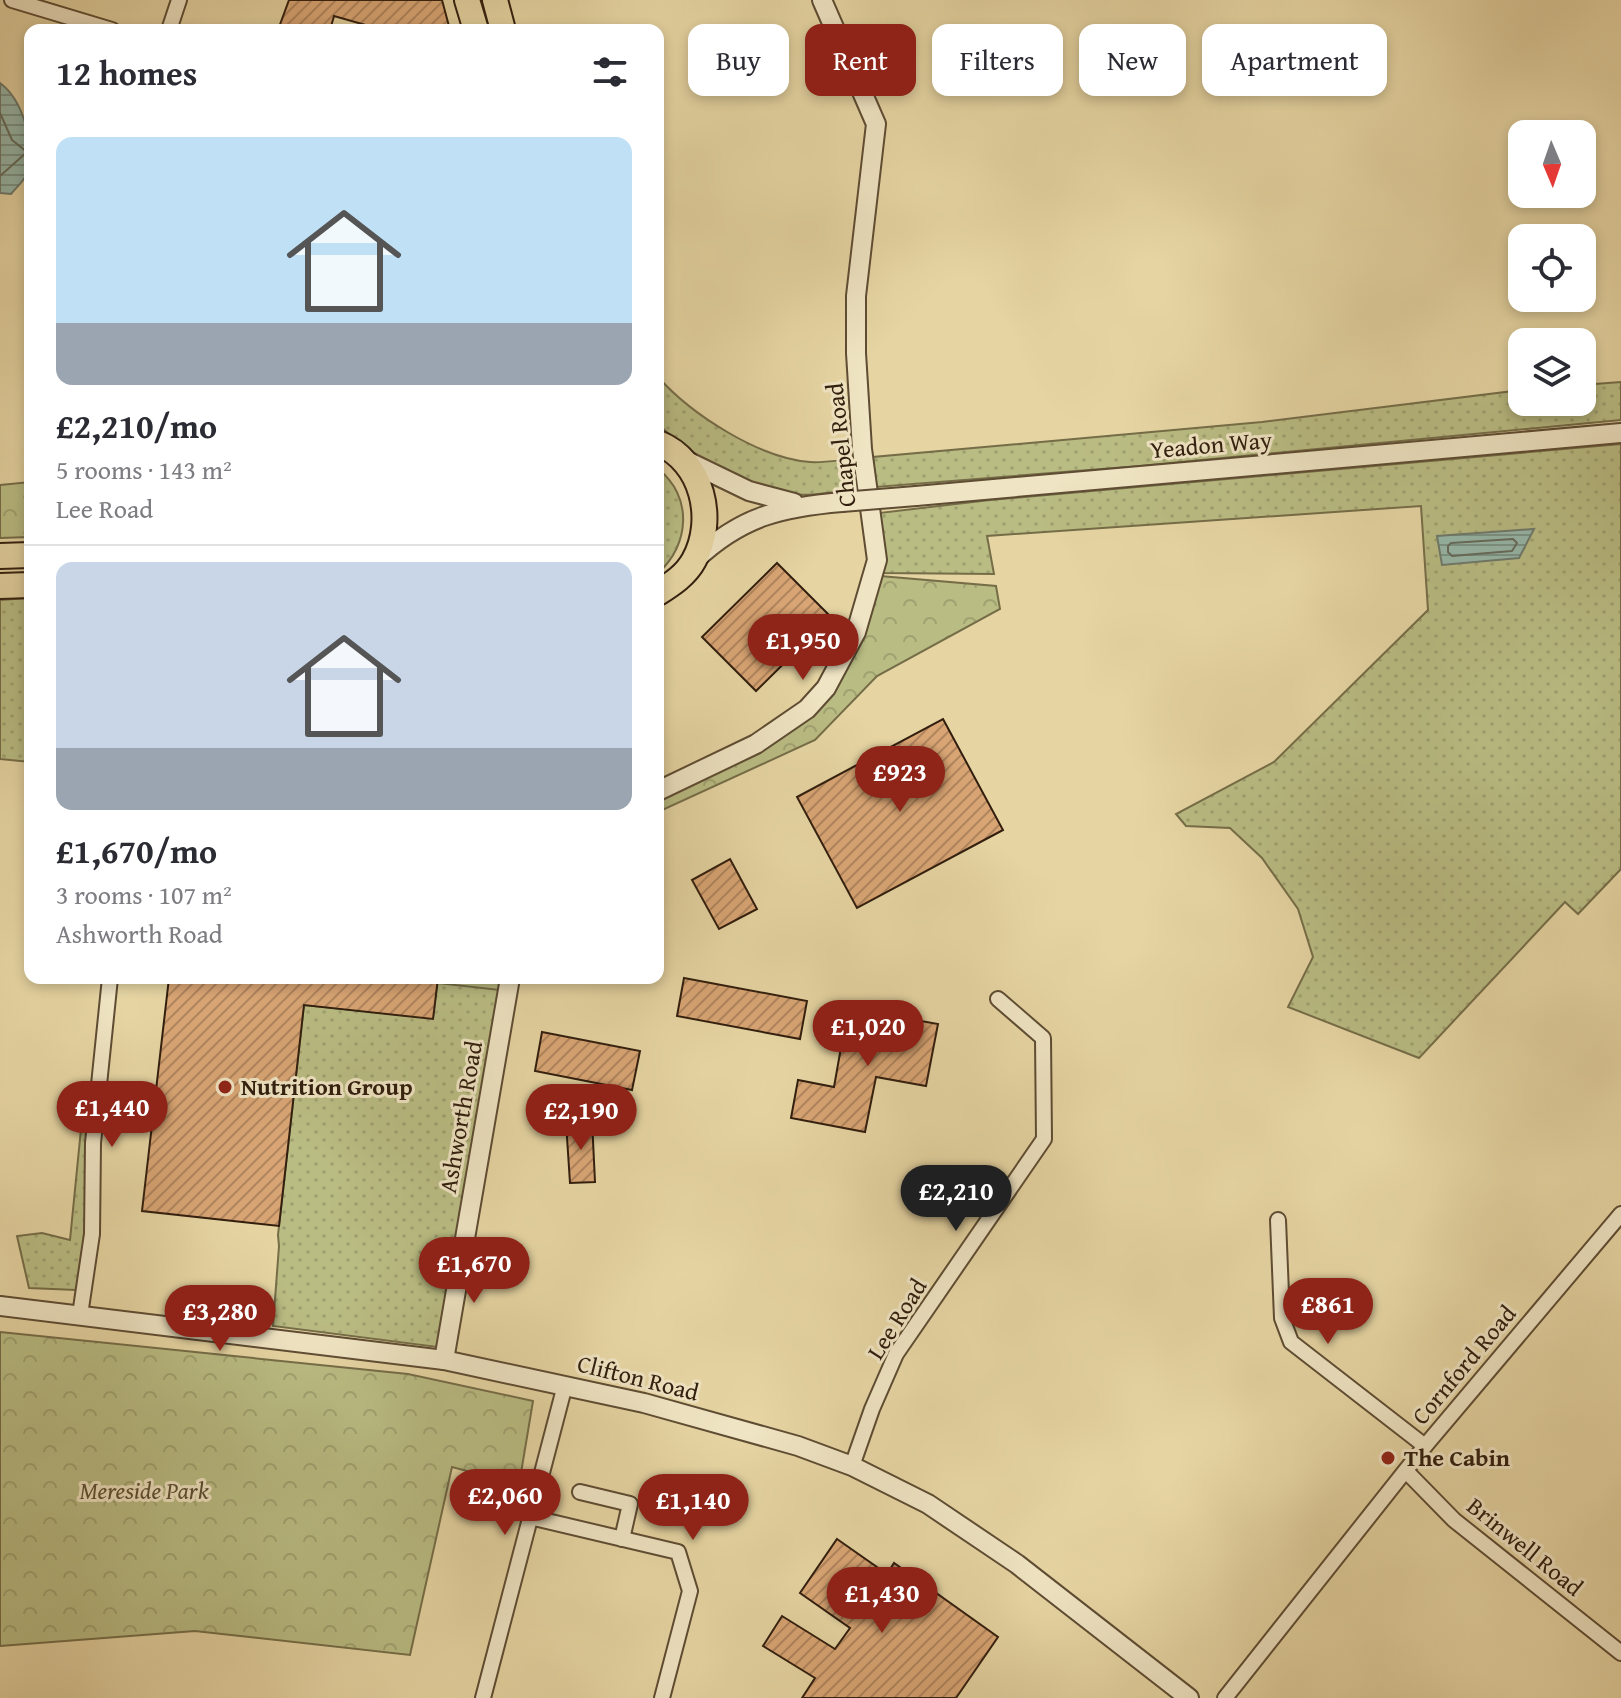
<!DOCTYPE html>
<meta charset="utf-8">
<style>
:root{--surface:#fff;--page:#f2f2f3;--text:#2b2b33;--muted:#7c7c81;--line:#e1e1e2;--accent:#8f2418}
body{margin:0;font-family:"Gentium Book Plus",serif;background:var(--page);color:var(--text);height:100vh;display:flex;flex-direction:column;font-size:30px;white-space:nowrap}
*{box-sizing:border-box;margin:0}
p{font-size:26px;color:var(--muted)}
.icon{flex:none;width:44px;height:44px;fill:none;stroke:currentColor;stroke-width:2;stroke-linecap:round;stroke-linejoin:round}
.map{position:relative;flex:1;overflow:hidden}
.panel{position:absolute;left:24px;top:24px;width:640px;height:960px;display:flex;flex-direction:column;background:var(--surface);border-radius:16px;box-shadow:0 4px 12px #0003}
.panel>*{flex:none}
.banner{position:absolute;left:688px;top:24px;width:760px;height:72px;display:flex;gap:16px}
.needle{width:52px;rotate:178deg}
.buttons{position:absolute;left:1508px;top:120px;display:grid;gap:16px}
.buttons a{display:grid;place-items:center;width:88px;height:88px;border-radius:16px;background:var(--surface);box-shadow:0 4px 12px #0003;font-size:40px}
.price{position:absolute;translate:-50% -68px;padding:0 18px;border-radius:28px;background:var(--accent);color:#fff;font-size:26px;line-height:52px;filter:drop-shadow(0 2px 4px #0008)}
.price::after{content:'';position:absolute;left:50%;top:48px;width:24px;height:18px;margin-left:-12px;background:inherit;clip-path:polygon(0 0,100% 0,50% 100%)}
.price.on{background:#222;color:#fff}
ul{padding:0;list-style:none}
li{display:grid;align-content:center;gap:16px;height:424px;padding:0 32px}
li+li{border-top:2px solid var(--line)}
li span{display:grid;place-items:center;height:248px;border-radius:16px;color:#555}
li>.icon{margin-inline-start:auto}
span .icon{width:144px;height:144px;fill:#fffc;stroke-width:1}
li b{font-size:34px}
h2{display:flex;justify-content:space-between;align-items:center;height:96px;padding:0 32px;font-size:34px}
.chip{padding:0 28px;border-radius:16px;background:var(--surface);box-shadow:0 4px 12px #0003;font-size:28px;line-height:72px}
.chip.on{background:var(--accent);color:#fff}
.map>svg:first-child{display:block}
.grass{fill:url(#grass-dots);stroke:#756d48;stroke-width:2}
.forest{fill:url(#forest-crowns);stroke:#756d48;stroke-width:2}
.water{fill:url(#water-rules);stroke:#6e7a6c;stroke-width:2}
.lines{fill:none;stroke-linecap:round;stroke-linejoin:round}
.shore{stroke:#646b5c;stroke-width:2}
.building{fill:url(#building-hatch);stroke:#311e0e;stroke-width:2}
.minor-casing{stroke:#5e4c33;stroke-width:18}
.tertiary-casing{stroke:#5e4c33;stroke-width:22}
.primary-casing{stroke:#311e0e;stroke-width:28}
.minor{stroke:#efe4c3;stroke-width:14}
.tertiary{stroke:#efe4c3;stroke-width:18}
.primary{stroke:#e6d5a3;stroke-width:24}
.tertiary-bridge-casing{stroke:#5e4c33;stroke-width:22;stroke-linecap:butt}
.tertiary-bridge{stroke:#efe4c3;stroke-width:18}
.poi-dot{fill:#8f2418;stroke:#efe4c3;stroke-width:3}
.labels{text-anchor:middle;stroke-width:6;stroke-linejoin:round;paint-order:stroke}
.street-label{font-size:24px;fill:#311e0e;stroke:#efe4c3}
.poi-label{font-size:24px;font-weight:bold;fill:#311e0e;stroke:#efe4c3;text-anchor:start}
.park-label{font-size:24px;font-style:italic;fill:#5a4d31;stroke:#efe4c3}
</style>
<div class="map">
<svg width="1621" height="1698" viewBox="0 0 1621 1698">
<defs>
<pattern id="grass-dots" width="8" height="8" patternUnits="userSpaceOnUse" patternTransform="scale(2)"><rect width="8" height="8" fill="#b9bc83"/><path d="M2 2h.1M6 6h.1" fill="none" stroke="#a0a170" stroke-width="1.8" stroke-linecap="round"/></pattern>
<pattern id="forest-crowns" width="20" height="18" patternUnits="userSpaceOnUse" patternTransform="scale(2)"><rect width="20" height="18" fill="#b9bc83"/><path d="M2 6a3 3 0 1 1 6 0M12 15a3 3 0 1 1 6 0" fill="none" stroke="#a0a170"/></pattern>
<pattern id="water-rules" width="6" height="5" patternUnits="userSpaceOnUse" patternTransform="scale(2)"><rect width="6" height="5" fill="#96b8aa"/><path d="M0 2.5h6" fill="none" stroke="#7b9589"/></pattern>
<pattern id="building-hatch" width="6" height="6" patternUnits="userSpaceOnUse" patternTransform="scale(2)"><rect width="6" height="6" fill="#d9a574"/><path d="M-1 1l2-2M0 6l6-6M5 7l2-2" fill="none" stroke="#b1865e"/></pattern>
</defs>
<rect width="100%" height="100%" fill="#e6d5a3"/>
<filter id="stains"><feTurbulence type="fractalNoise" baseFrequency=".0025" numOctaves="4"/><feColorMatrix values="0 0 0 0 .2 0 0 0 0 .09 0 0 0 0 .02 0 0 0 .5 -.17"/></filter>
<radialGradient id="worn" r=".72"><stop offset=".6" stop-color="#630" stop-opacity="0"/><stop offset="1" stop-color="#630" stop-opacity=".3"/></radialGradient>
<g class="grass">
<path d="M658,377C692,415 759,458 810,462C824,463 840,460 854,459L859,489C837,491 812,497 790,494C748,489 688,454 658,424Z"/>
<polygon points="1621,382 1621,420 1140,466 876,487 873,457 1262,422 1522,390 1522,402 1582,402 1582,385"/>
<polygon points="1621,444 1621,869 1578,914 1565,902 1419,1058 1288,1007 1313,957 1298,909 1262,858 1230,828 1186,826 1176,814 1274,762 1428,610 1421,506 987,536 994,574 881,573 885,554 879,513 990,500"/>
<path d="M658,469C693,496 690,545 658,573Z"/>
<polygon points="30,598 30,762 0,759 0,600"/>
<polygon points="438,978 510,978 445,1348 273,1326 279,1246 278,1235 304,1005 433,1018"/>
<polygon points="82,1119 91,1119 83,1264 76,1290 29,1288 17,1236 42,1233 70,1240"/>
</g>
<g class="forest">
<polygon points="30,482 30,537 0,538 0,485"/>
<polygon points="880,576 996,586 1000,609 877,676 815,740 658,812 658,796 811,711"/>
<polygon points="438,978 510,978 508,991 437,983"/>
<polygon points="0,1332 408,1374 533,1401 519,1485 452,1467 410,1655 195,1631 0,1646"/>
</g>
<g class="water">
<path d="M0,83C23,100 36,145 27,173C25,180 16,188 11,194L0,193Z"/>
<polygon points="1534,529 1519,558 1442,565 1437,536"/>
</g>
<g class="lines">
<g class="shore">
<polyline points="0,113 12,140 27,152 0,176"/>
<polygon points="1513,539 1517,543 1512,551 1452,556 1448,552 1448,546 1451,543"/>
</g>
</g>
<g class="building">
<polygon points="289,0 442,0 450,30 383,30 334,16 330,30 278,30"/>
<polygon points="777,563 831,617 756,691 702,637"/>
<polygon points="943,719 1003,830 857,908 797,797"/>
<polygon points="730,859 757,909 719,929 692,880"/>
<polygon points="169,978 438,978 433,1019 304,1005 279,1226 142,1211"/>
<polygon points="684,978 807,1001 800,1039 677,1016"/>
<polygon points="848,1008 938,1024 926,1086 876,1077 865,1132 791,1118 798,1080 834,1087"/>
<polygon points="542,1032 640,1051 632,1090 535,1071"/>
<polygon points="592,1120 595,1182 570,1183 566,1122"/>
<polygon points="837,1539 887,1574 894,1563 998,1637 956,1698 802,1698 815,1678 763,1646 782,1616 835,1649 850,1628 800,1593"/>
</g>
<g class="lines">
<defs>
<g id="minor">
<polyline points="12,0 112,30"/>
<polyline points="169,30 179,0"/>
<polyline points="1278,1220 1282,1318 1291,1342 1425,1446"/>
<polyline points="80,1315 92,1234 93,1143 110,978"/>
<polyline points="852,1466 872,1409 896,1354 1044,1139 1043,1038 998,999"/>
<polyline points="1407,1472 1454,1520 1621,1653"/>
<polyline points="580,1492 630,1504 622,1539"/>
<polyline points="530,1517 678,1552 690,1591 662,1698"/>
<polyline points="483,1698 565,1385"/>
<polyline points="1225,1698 1425,1446 1621,1214"/>
</g>
<g id="tertiary">
<polyline points="685,460 749,491 794,503"/>
<polyline points="916,496 1621,433"/>
<path d="M696,559C742,516 782,507 842,502"/>
<polyline points="658,791 756,744 807,709 826,688 856,632 877,560 862,449 856,353 856,296 876,124 822,0"/>
<polyline points="0,1306 444,1360 644,1403 798,1446 852,1466 928,1504 1017,1564 1189,1698"/>
<polyline points="444,1360 510,978"/>
</g>
<g id="primary">
<polyline points="467,0 476,30"/>
<polyline points="495,0 503,30"/>
<path d="M658,443C703,461 716,520 694,560C686,575 672,584 658,593"/>
<polyline points="0,556 30,555"/>
<polyline points="0,586 30,585"/>
</g>
</defs>
<use href="#minor" class="minor-casing"/>
<use href="#tertiary" class="tertiary-casing"/>
<use href="#primary" class="primary-casing"/>
<use href="#minor" class="minor"/>
<use href="#tertiary" class="tertiary"/>
<use href="#primary" class="primary"/>
<defs>
<polyline id="tertiary-bridge" points="842,502 916,496"/>
</defs>
<use href="#tertiary-bridge" class="tertiary-bridge-casing"/>
<use href="#tertiary-bridge" class="tertiary-bridge"/>
</g>
<g class="poi-dot">
<circle cx="225" cy="1087" r="8"/>
<circle cx="1388" cy="1458" r="8"/>
</g>
<g class="labels">
<g class="street-label">
<text transform="translate(841 445) rotate(-96)" y="8">Chapel Road</text>
<text transform="translate(1211 445) rotate(-5)" y="8">Yeadon Way</text>
<text transform="translate(461 1117) rotate(-80)" y="8">Ashworth Road</text>
<text transform="translate(897 1319) rotate(-58)" y="8">Lee Road</text>
<text transform="translate(1464 1365) rotate(-50)" y="8">Cornford Road</text>
<text transform="translate(638 1378) rotate(14)" y="8">Clifton Road</text>
<text transform="translate(1525 1547) rotate(39)" y="8">Brinwell Road</text>
</g>
<g class="poi-label">
<text x="241" y="1095">Nutrition Group</text>
<text x="1404" y="1466">The Cabin</text>
</g>
<g class="park-label">
<text x="144" y="1499">Mereside Park</text>
</g>
</g>
<rect width="100%" height="100%" filter="url(#stains)"/>
<rect width="100%" height="100%" fill="url(#worn)"/>
</svg>
<div class="buttons">
<a><svg class="needle" viewBox="-14 -14 28 28"><path d="M0-13l5 13h-10z" fill="#e53935"/><path d="M0 13l5-13h-10z" fill="#7c7c81"/></svg></a>
<a><svg class="icon" aria-label="locate" viewBox="0 0 24 24"><circle cx="12" cy="12" r="6"/><path d="M12 2v4M12 18v4M2 12h4M18 12h4"/></svg></a>
<a><svg class="icon" aria-label="layers" viewBox="0 0 24 24"><path d="M12 4l9 5-9 5-9-5zM3 14l9 5 9-5"/></svg></a>
</div>
<b class="price" style="left:803px;top:682px">£1,950</b>
<b class="price" style="left:900px;top:814px">£923</b>
<b class="price" style="left:868px;top:1068px">£1,020</b>
<b class="price" style="left:112px;top:1149px">£1,440</b>
<b class="price" style="left:581px;top:1152px">£2,190</b>
<b class="price on" style="left:956px;top:1233px">£2,210</b>
<b class="price" style="left:474px;top:1305px">£1,670</b>
<b class="price" style="left:1328px;top:1346px">£861</b>
<b class="price" style="left:220px;top:1353px">£3,280</b>
<b class="price" style="left:505px;top:1537px">£2,060</b>
<b class="price" style="left:693px;top:1542px">£1,140</b>
<b class="price" style="left:882px;top:1635px">£1,430</b>
<div class="banner">
<a class="chip">Buy</a>
<a class="chip on">Rent</a>
<a class="chip">Filters</a>
<a class="chip">New</a>
<a class="chip">Apartment</a>
</div>
<section class="panel">
<h2>12 homes<svg class="icon" aria-label="filters" viewBox="0 0 24 24"><path d="M4 7h16M4 17h16"/><circle cx="9" cy="7" r="2"/><circle cx="15" cy="17" r="2"/></svg></h2>
<ul>
<li><span style="background:linear-gradient(#bfe0f5 75%,#9aa5b1 0)"><svg class="icon" aria-label="home" viewBox="0 0 24 24"><path d="M3 11l9-7 9 7M6 9v11h12V9"/></svg></span><div><b>£2,210/mo</b><p>5 rooms · 143 m²</p><p>Lee Road</p></div></li>
<li><span style="background:linear-gradient(#c9d6e8 75%,#9aa5b1 0)"><svg class="icon" aria-label="home" viewBox="0 0 24 24"><path d="M3 11l9-7 9 7M6 9v11h12V9"/></svg></span><div><b>£1,670/mo</b><p>3 rooms · 107 m²</p><p>Ashworth Road</p></div></li>
</ul>
</section>
</div>
